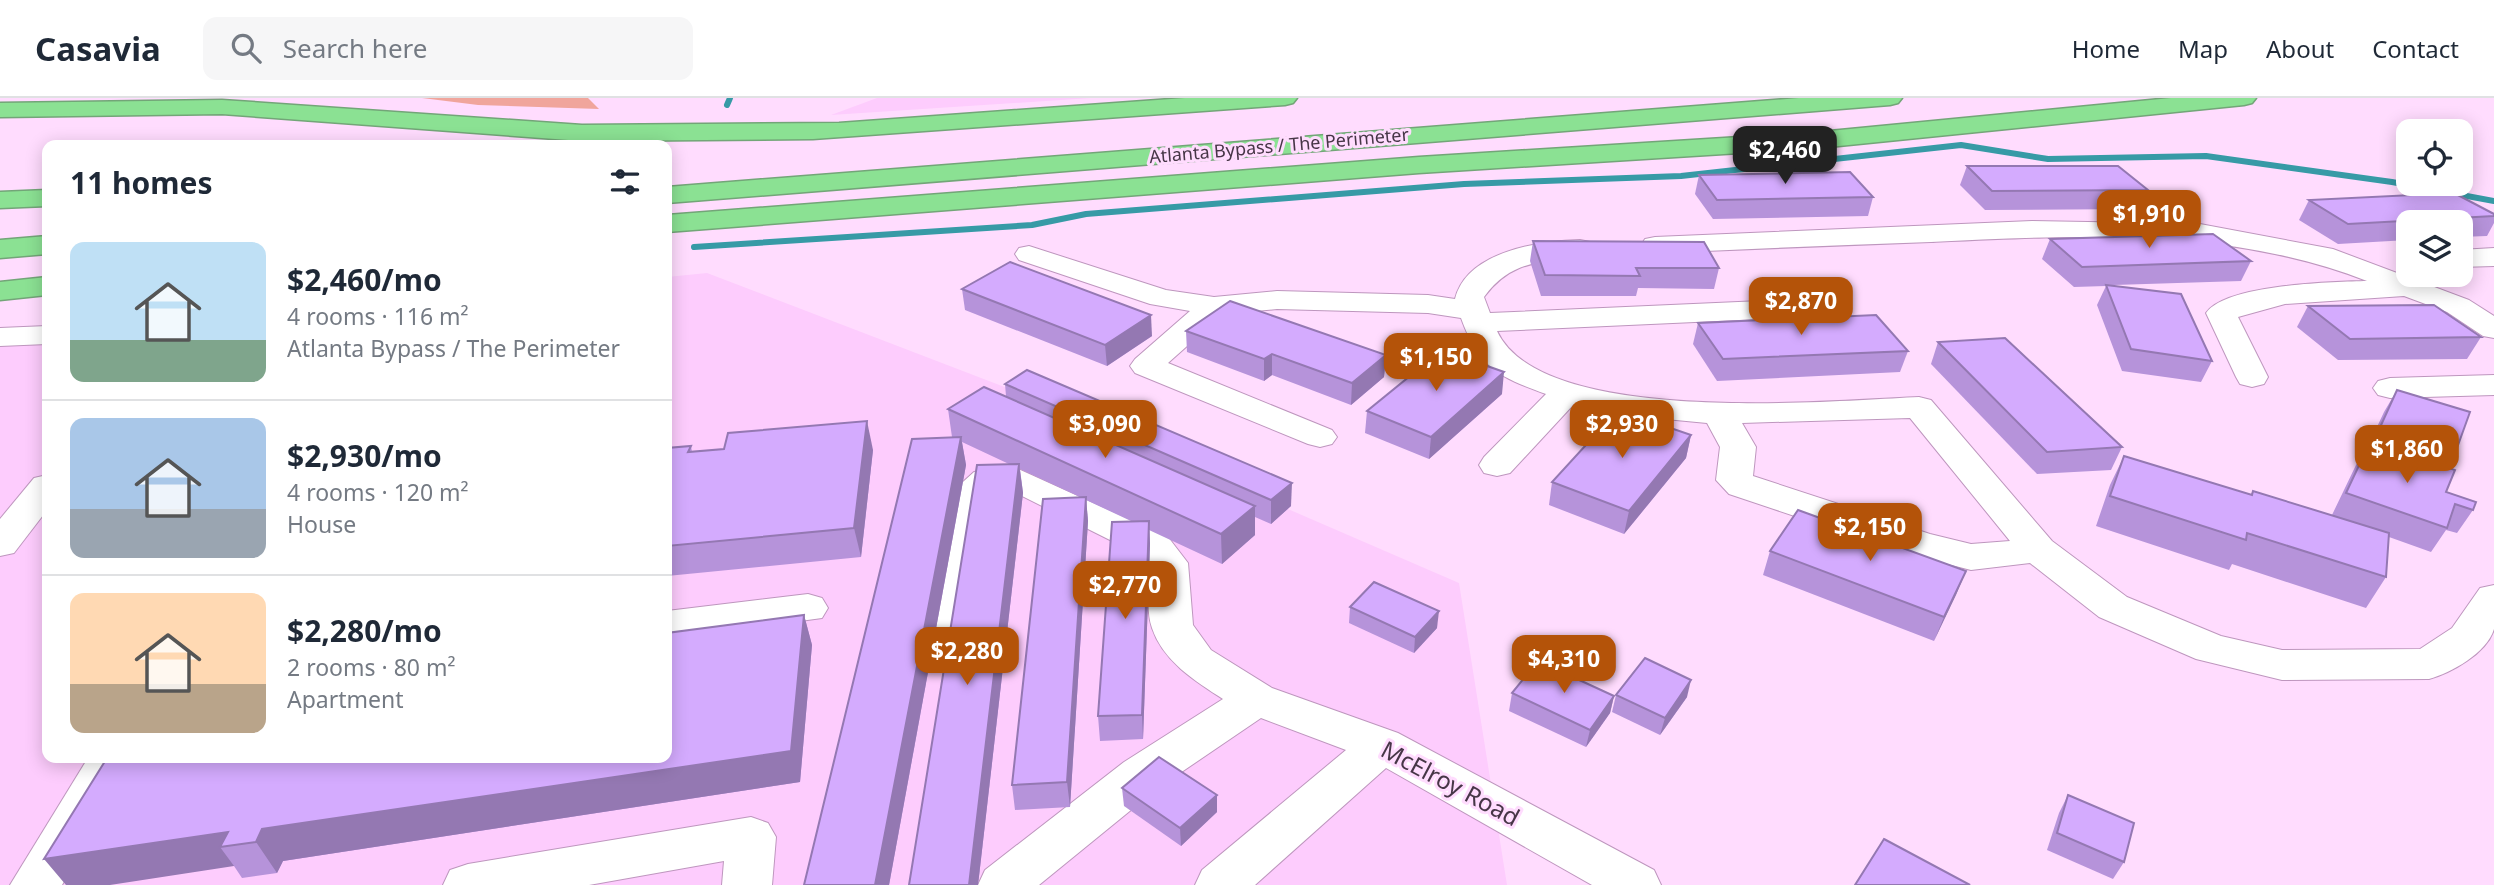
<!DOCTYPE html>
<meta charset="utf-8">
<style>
:root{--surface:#fff;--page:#f6f6f7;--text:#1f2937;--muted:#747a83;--line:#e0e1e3;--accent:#b45309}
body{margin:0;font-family:"Noto Sans",sans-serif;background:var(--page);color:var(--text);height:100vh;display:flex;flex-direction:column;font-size:26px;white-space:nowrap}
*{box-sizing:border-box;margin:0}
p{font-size:23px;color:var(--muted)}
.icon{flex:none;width:38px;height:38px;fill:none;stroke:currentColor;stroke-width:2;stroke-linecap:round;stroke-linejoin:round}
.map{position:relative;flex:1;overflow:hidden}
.side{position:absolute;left:42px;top:42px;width:630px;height:623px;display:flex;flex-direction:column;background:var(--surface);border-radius:14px;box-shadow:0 4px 18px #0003}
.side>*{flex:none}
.tools{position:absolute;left:2396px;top:21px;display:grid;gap:14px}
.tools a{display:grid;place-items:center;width:77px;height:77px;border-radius:14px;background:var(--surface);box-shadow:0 4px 18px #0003;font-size:35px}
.price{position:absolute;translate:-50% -60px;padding:0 16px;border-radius:14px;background:var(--accent);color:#fff;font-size:23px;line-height:46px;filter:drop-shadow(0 2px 4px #0008)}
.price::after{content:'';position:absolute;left:50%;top:42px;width:21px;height:16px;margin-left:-10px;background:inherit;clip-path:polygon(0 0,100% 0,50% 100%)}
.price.current{background:#222;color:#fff}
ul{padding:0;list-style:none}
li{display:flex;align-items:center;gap:21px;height:175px;padding:0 28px}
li+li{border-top:2px solid var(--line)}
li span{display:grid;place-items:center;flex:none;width:196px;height:140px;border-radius:14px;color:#555}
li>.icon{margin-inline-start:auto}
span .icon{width:84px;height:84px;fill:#fffc;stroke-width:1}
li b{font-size:30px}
h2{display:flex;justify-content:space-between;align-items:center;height:84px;padding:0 28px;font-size:30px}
header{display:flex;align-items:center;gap:42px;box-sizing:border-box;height:98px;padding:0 35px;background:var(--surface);border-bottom:2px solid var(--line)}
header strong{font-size:33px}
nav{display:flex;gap:38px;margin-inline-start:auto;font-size:24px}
.search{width:490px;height:63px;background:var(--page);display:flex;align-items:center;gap:18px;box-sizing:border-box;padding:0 24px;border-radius:14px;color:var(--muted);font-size:26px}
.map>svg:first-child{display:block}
.built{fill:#fdccfd}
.forest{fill:#f0a59c}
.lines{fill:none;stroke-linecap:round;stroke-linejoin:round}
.stream{stroke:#379aa6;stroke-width:6}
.minor-casing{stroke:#be96be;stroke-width:2}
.highway-casing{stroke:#73a578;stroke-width:3}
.minor{fill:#fff;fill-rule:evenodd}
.highway{fill:#8be193;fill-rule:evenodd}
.wall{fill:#b693da}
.shaded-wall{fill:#9478b2}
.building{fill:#d4abfe;stroke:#9478b2;stroke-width:2}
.labels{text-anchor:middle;stroke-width:6;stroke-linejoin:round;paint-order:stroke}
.far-street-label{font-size:18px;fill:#473647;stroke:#ffdcfe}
.near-street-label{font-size:24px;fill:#473647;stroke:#ffdcfe}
</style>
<header>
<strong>Casavia</strong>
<div class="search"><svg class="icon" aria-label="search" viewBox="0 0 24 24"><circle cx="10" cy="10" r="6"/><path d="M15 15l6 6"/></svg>Search here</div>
<nav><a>Home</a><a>Map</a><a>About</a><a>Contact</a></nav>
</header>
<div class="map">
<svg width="2494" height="787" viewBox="0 0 2494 787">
<rect width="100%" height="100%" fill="#ffdcfe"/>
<g class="built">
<polygon points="877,0 1091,0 831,17"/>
<polygon points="707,175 1015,293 1459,485 1507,787 0,787 0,236 47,232 47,660 667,660 667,179"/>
</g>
<polygon class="forest" points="422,0 588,0 599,11 478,7"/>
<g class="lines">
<g class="stream">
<polyline points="727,7 730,0"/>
<polyline points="694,149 1032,127 1086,116 1464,86 1681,78 1961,47 2048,61 2206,58 2392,84 2494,103"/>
</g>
<defs>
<g id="minor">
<path d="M2032,123L2200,126L2333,151L2469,202L2494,218V240L2483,238L2447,214L2404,198L2285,206L2238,219L2268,279L2264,286L2252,289L2240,286L2236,279L2206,215C2226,186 2333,184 2367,183C2229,129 2077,137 1931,144C1839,147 1747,151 1655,155L1645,153L1641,147L1645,141L1655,139Z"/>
<path d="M1580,142L1590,144L1594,150L1590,156C1547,166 1514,158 1484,199L1490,215L1761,203L1772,206L1776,212L1772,218L1761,221L1497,233C1541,329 1829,303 1919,299L1931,302L2052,443L2127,499L2221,538L2282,552L2420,551L2452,530L2480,490L2494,487C2494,500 2494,519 2494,531C2487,555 2451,575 2429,581L2282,582L2196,561L2099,519L2030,465L1971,472L1905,455L1729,396L1716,382L1720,349L1707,325L1624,317L1574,306L1510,375L1497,378L1484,375L1479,367L1484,359L1546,296C1499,279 1479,270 1461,220L1428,215L1277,211L1223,216L1168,265L1332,332L1337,339L1332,346L1320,349L1308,346L1135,275L1130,268L1135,261L1190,213L1150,206L1019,162L1015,156L1019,150L1029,148L1166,192L1214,199L1277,193L1428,197L1455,201C1467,153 1539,143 1580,142ZM1910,320L2010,443L1971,446L1930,436L1753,378L1756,349L1742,325Z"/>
<polygon points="2494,150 2494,168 2460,169 2460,152"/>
<polygon points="47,228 47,246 0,248 0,230"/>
<polygon points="2494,277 2494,297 2390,300 2378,297 2373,290 2378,283 2390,280"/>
<path d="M1014,369L1168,439L1188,465L1193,527L1211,552L1272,590L1398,635L1654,772L1661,787H1592L1386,670L1255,787H1195L1202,772L1346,652L1261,620L1158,690L1039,787H978L985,772L1124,664L1223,601C1195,583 1163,563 1152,530C1143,505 1157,478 1140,457L1008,391L996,392L989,397L967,559L961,570L946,574L931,570L925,559L953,393L974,374Z"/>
<polygon points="47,377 47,412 14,455 0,458 0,421 34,380"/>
<polygon points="808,496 822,500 828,510 822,520 667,541 667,513"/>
<polygon points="88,660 135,660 62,787 10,787"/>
<polygon points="751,719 768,725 776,739 772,787 722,787 724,763 589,787 443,787 450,772 468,766"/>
</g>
<g id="highway">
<polygon points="1185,0 1297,0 1293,5 1285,7 813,41 582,43 222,16 0,19 0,5 222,2 582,27 839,25"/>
<polygon points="1799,0 1902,0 1898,5 1890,7 667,105 667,89"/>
<polygon points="2171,0 2256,0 2252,5 2244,7 1819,50 1419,75 667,134 667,117 1419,59 1819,34"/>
<polygon points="47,92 47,108 0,110 0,94"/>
<polygon points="47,138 47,156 0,160 0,142"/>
<polygon points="47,179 47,197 0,202 0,184"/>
</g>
</defs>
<use href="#minor" class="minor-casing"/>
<use href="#highway" class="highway-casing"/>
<use href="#minor" class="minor"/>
<use href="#highway" class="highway"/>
</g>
<g class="wall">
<polygon points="1967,68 2148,92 2140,111 1985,112 1960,87"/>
<polygon points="1699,77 1873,99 1868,118 1713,121 1695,96"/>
<polygon points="2309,102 2494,116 2494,125 2487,138 2460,139 2460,124 2408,124 2408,142 2338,146 2299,122"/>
<polygon points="2050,141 2251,163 2241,183 2114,187 2212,263 2201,284 2122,273 2097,207 2106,188 2074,189 2042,161"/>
<polygon points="1533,143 1719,170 1714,191 1638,190 1636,198 1541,198 1530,163"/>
<polygon points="962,191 1152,238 1107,268 965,212"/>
<polygon points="2308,208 2481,239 2467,261 2338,262 2297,229"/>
<polygon points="1698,225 1908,253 1900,274 1717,283 1693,246"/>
<polygon points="1186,233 1386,257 1384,279 1351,307 1272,277 1264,283 1187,254"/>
<polygon points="1938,244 2122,349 2111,372 2037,376 1931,266"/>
<polygon points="1005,286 1291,408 1271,426 1255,419 1255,437 1222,466 1149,432 1150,446 1143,641 1100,643 1098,618 1131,423 1086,402 1088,423 1070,709 1015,712 1012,687 1080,399 1020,371 1023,395 978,787 909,787 1009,366 962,344 966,367 889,787 804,787 952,339 948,311 1006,298"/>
<polygon points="2397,292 2453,361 2447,370 2446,394 2473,412 2457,435 2446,432 2431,454 2389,439 2386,479 2366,510 2232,466 2229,472 2096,428 2110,387 2124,358 2250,397 2253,393 2332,417 2356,367 2370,344 2384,314"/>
<polygon points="1502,296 1429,361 1365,335 1367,313"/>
<polygon points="1691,337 1686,360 1624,436 1549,407 1552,384"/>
<polygon points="691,348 692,354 873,352 861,459 667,478 667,350"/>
<polygon points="1770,453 1966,473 1934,543 1763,477"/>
<polygon points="1350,509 1437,530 1414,555 1349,525"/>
<polygon points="804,517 812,547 800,684 283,763 277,775 242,780 234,768 44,761"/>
<polygon points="1512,595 1614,598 1610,615 1586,649 1509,613"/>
<polygon points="1616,597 1687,599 1660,637 1612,614"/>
<polygon points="1122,690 1217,697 1217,714 1181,748 1124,708"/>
<polygon points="2068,697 2124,764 2113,781 2047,752 2059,715"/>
</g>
<g class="shaded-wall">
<polygon points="1151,217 1152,238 1107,268 1105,247"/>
<polygon points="1272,256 1272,277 1264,283 1264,261"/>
<polygon points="1386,257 1384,279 1351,307 1352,285"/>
<polygon points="1504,274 1502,296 1429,361 1431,339"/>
<polygon points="867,323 873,352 861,459 854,430"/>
<polygon points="1691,337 1686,360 1624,436 1629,413"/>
<polygon points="961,339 966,367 889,787 875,787"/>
<polygon points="1019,366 1023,395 978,787 969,787"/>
<polygon points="1292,385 1291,408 1271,426 1271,402"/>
<polygon points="1086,399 1088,423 1070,709 1067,684"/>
<polygon points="1255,408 1255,437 1222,466 1221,436"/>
<polygon points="1149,423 1150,446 1143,641 1142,617"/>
<polygon points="1966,473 1956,497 1934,543 1944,519"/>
<polygon points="1439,513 1437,530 1414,555 1415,539"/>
<polygon points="804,517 812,547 800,684 283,763 277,775 256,744 262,731"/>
<polygon points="1691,582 1687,599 1660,637 1665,620"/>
<polygon points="1614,598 1610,615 1586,649 1590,632"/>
<polygon points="1217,697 1217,714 1181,748 1180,730"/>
<polygon points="228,734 220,749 234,768 110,787 66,787 44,761"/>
</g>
<g class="building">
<polygon points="1967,68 2118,68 2148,92 1992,93"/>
<polygon points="1850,74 1873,99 1717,102 1699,77"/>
<polygon points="2454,95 2494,116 2494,118 2348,126 2309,102"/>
<polygon points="2213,136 2251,163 2082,169 2050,141"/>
<polygon points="1533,143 1704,144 1719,170 1636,170 1640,178 1545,177"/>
<polygon points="1010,164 1151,217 1105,247 962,191"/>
<polygon points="2106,187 2181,196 2212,263 2131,251"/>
<polygon points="1230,203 1386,257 1352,285 1272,256 1264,261 1186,233"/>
<polygon points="2434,207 2481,239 2350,241 2308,208"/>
<polygon points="1876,217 1908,253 1723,261 1698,225"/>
<polygon points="2005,240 2122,349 2047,354 1938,244"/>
<polygon points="1442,252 1504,274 1431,339 1367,313"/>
<polygon points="1027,272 1292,385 1271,402 1005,286"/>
<polygon points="984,289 1255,408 1221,436 948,311"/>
<polygon points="2397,292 2470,314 2453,361 2377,336"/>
<polygon points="1618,312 1691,337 1629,413 1552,384"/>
<polygon points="867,323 854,430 667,448 667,350 691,348 688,354 724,351 728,335"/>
<polygon points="961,339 875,787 804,787 912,341"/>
<polygon points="2370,344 2455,372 2446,394 2476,404 2473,412 2455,406 2447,430 2346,395"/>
<polygon points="2124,358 2252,397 2253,393 2389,435 2386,479 2247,435 2246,442 2110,398"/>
<polygon points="1019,366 969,787 909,787 977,367"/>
<polygon points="1086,399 1067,684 1012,687 1043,401"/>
<polygon points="1798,412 1966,473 1944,519 1770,453"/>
<polygon points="1149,423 1142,617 1098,618 1112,424"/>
<polygon points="1374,484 1439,513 1415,539 1350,509"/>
<polygon points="804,517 791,653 262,731 256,744 220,749 228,734 44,761 107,660 667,660 667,535"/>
<polygon points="1645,560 1691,582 1665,620 1616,597"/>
<polygon points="1538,563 1614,598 1590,632 1512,595"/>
<polygon points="1159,659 1217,697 1180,730 1122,690"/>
<polygon points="2068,697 2134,725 2124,764 2057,735"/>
<polygon points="1884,741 1970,787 1855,787"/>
</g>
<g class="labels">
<g class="far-street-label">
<text transform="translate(1279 48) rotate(-5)" y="6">Atlanta Bypass / The Perimeter</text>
</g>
<g class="near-street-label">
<text transform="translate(1450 686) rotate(28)" y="8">McElroy Road</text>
</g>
</g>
</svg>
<div class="tools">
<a><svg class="icon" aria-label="locate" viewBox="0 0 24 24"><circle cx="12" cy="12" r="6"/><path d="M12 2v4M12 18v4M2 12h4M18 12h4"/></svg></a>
<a><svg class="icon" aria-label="layers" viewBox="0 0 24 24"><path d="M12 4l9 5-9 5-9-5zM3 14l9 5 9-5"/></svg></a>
</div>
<b class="price current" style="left:1785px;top:88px">$2,460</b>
<b class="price" style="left:2149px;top:152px">$1,910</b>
<b class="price" style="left:1801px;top:239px">$2,870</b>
<b class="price" style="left:1436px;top:295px">$1,150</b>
<b class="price" style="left:1105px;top:362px">$3,090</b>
<b class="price" style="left:1622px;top:362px">$2,930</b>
<b class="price" style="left:2407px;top:387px">$1,860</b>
<b class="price" style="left:1870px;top:465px">$2,150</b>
<b class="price" style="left:1125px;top:523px">$2,770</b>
<b class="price" style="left:967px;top:589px">$2,280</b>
<b class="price" style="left:1564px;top:597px">$4,310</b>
<section class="side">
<h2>11 homes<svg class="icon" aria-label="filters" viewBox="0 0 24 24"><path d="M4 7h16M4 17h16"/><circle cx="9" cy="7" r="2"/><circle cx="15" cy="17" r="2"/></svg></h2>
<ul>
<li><span style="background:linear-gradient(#bfe0f5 70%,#7fa58c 0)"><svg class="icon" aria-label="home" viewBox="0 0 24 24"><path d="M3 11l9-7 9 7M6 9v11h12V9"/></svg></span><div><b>$2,460/mo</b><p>4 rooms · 116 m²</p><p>Atlanta Bypass / The Perimeter</p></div></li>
<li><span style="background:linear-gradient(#a9c7e8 65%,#9aa5b1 0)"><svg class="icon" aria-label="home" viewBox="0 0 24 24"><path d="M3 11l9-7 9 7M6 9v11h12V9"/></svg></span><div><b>$2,930/mo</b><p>4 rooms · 120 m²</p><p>House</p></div></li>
<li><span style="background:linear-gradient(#ffd9b3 65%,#b9a48a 0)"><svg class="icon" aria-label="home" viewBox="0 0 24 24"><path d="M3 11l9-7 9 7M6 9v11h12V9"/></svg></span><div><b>$2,280/mo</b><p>2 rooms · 80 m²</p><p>Apartment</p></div></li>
</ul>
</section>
</div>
